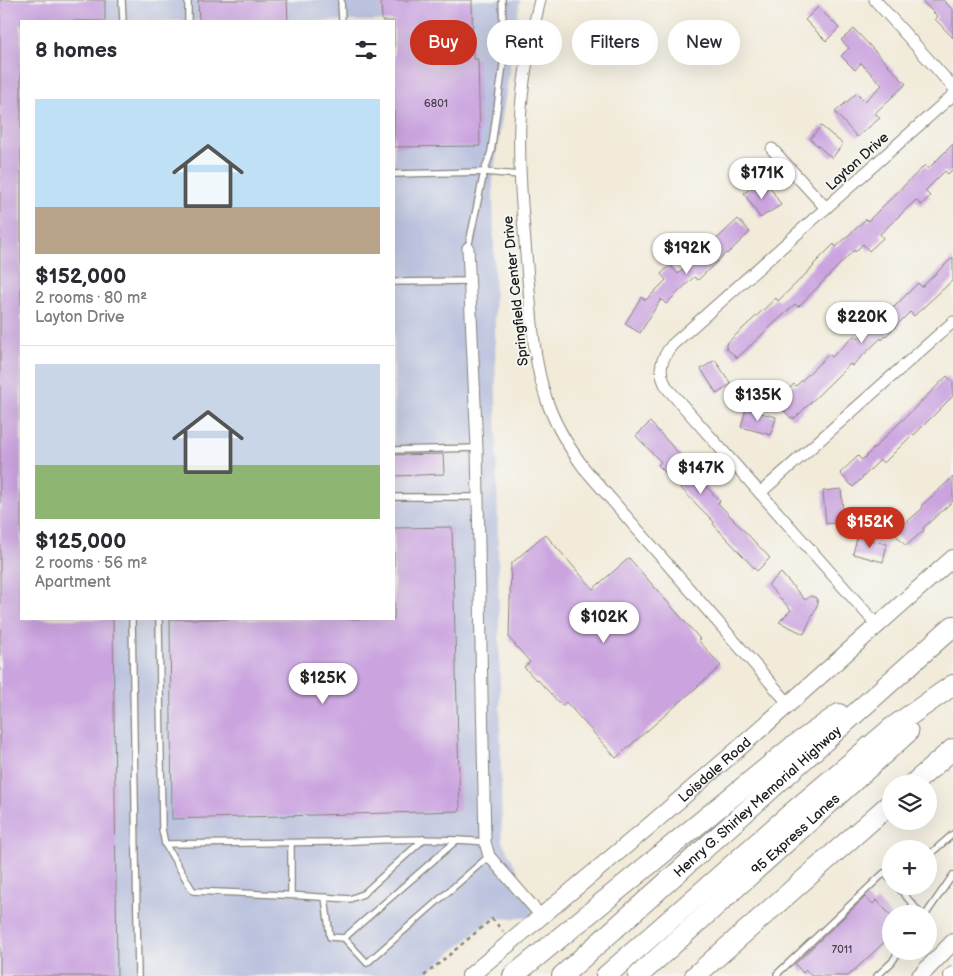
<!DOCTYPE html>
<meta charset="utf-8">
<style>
:root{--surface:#fff;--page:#f7f7f7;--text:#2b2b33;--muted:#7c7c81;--line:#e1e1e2;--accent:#c8321e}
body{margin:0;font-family:"Balsamiq Sans",sans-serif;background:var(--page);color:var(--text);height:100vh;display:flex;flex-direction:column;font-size:19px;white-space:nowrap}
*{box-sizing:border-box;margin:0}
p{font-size:16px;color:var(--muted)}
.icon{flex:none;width:28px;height:28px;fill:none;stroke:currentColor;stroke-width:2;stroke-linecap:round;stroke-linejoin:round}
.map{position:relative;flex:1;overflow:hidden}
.drawer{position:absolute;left:20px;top:20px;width:375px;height:600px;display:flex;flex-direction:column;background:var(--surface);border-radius:0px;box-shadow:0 5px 20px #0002}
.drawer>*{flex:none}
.guide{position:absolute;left:410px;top:20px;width:468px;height:45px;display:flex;gap:10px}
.controls{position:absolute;left:882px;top:775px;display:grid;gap:10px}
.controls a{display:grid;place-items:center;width:55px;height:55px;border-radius:50%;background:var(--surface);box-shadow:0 5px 20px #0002;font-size:25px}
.price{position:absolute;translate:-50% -42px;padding:0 11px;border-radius:18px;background:#fff;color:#222;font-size:16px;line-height:32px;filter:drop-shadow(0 1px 2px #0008)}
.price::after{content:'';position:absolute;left:50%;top:30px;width:15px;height:11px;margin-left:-8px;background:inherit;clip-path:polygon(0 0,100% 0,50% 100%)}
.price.selected{background:var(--accent);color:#fff}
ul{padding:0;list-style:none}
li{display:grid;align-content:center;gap:10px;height:265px;padding:0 15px}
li+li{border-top:1px solid var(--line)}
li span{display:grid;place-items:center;height:155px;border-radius:0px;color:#555}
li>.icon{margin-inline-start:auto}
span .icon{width:90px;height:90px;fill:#fffc;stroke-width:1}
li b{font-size:21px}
h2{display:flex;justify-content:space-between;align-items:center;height:60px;padding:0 15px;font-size:21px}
.chip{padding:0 18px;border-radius:22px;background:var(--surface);box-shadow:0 5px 20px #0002;font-size:18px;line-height:45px}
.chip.selected{background:var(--accent);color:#fff}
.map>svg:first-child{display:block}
.industrial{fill:#bcc3de;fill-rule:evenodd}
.building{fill:#caa3df}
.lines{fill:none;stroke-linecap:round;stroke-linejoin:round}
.service-casing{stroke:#87847b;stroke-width:8}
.minor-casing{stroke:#87847b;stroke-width:13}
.secondary-casing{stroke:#87847b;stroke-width:18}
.motorway-casing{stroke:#87847b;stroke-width:22}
.path{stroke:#87847b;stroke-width:2.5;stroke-dasharray:4 4;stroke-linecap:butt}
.service{stroke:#fff;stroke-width:5.5}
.minor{stroke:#fff;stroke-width:11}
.secondary{stroke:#fff;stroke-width:16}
.motorway{stroke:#fff;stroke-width:20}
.labels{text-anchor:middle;stroke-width:4;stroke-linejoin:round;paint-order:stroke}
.number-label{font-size:11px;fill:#483e4d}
.street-label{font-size:14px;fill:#1c1c1c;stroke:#f6f6f2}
</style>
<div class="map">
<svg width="953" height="976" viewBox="0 0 953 976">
<rect width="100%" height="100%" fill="#f6f6f2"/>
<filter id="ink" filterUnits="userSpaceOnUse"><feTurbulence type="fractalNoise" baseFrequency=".02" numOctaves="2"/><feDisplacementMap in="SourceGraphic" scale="10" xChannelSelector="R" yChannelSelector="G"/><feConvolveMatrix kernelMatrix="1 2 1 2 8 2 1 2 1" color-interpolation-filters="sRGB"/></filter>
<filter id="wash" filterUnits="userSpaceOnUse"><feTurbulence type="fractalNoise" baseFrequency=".0096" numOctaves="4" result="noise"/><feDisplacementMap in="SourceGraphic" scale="20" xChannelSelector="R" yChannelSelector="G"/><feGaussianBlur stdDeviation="1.12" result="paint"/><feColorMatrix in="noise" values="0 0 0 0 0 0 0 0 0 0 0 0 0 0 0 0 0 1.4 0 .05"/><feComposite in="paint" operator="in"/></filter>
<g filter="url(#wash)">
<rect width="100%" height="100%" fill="#f2ebda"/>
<path class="industrial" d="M0,0H520L493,177L502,841L542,917L492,919L423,976H0ZM21,21H394V619H21Z"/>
<g id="blocks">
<g class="building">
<polygon points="0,0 105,0 105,21 21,21 21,619 113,619 117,976 0,976"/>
<polygon points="198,0 287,0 288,21 199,21"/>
<polygon points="381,0 472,0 473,59 478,59 480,146 394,147 394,21 382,21"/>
<polygon points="921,0 943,0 953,10 953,38 935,19 938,17"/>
<polygon points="818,7 839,28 826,41 805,20"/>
<polygon points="854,29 906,84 875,113 880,118 857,137 835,112 857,93 865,101 882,85 861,63 855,70 841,56 849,48 841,40"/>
<polygon points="821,126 843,144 832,158 810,139"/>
<polygon points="953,144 953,169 948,174 945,171 925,191 930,196 921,205 916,200 880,234 883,238 869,251 863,244 855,252 854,250 798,307 795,304 737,358 726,348 726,344 776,298 778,301 814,266 813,265 834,244 836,247 866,219 868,221 925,165 928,169"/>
<polygon points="759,184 763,191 770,187 781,205 760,218 744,193"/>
<polygon points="738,219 750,232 727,254 726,253 698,280 694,277 666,304 661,299 640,333 625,324 641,297 646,300 666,280 661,274 670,265 678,274 707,246 708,247"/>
<polygon points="953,257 953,280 914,316 910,312 882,340 881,338 852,366 850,364 795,418 791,418 776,402 794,384 796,386 829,354 832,357 855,335 858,339 891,307 893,308 918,283 922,287"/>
<polygon points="715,360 731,384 717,394 701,369"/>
<polygon points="947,376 953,382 953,396 913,436 912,435 884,463 880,460 853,487 840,473 858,456 862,460"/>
<polygon points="746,409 776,417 771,435 741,427"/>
<polygon points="650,422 692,468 690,470 720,501 718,503 770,558 757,571 713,524 714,522 658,465 661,462 636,436"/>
<polygon points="443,454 444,474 394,476 394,455"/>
<polygon points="953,477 953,501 923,528 924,530 906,546 894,533 923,508 921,506"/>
<polygon points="841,489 844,522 826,524 823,491"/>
<polygon points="452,527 460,811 172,819 170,619 394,619 394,528"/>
<polygon points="545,534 593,589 629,558 700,639 698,640 721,666 616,758 566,702 562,706 537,679 536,680 524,667 530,662 509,638 511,564"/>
<polygon points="857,537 887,544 883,562 853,554"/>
<polygon points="781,573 805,600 811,596 816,598 818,603 804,634 779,622 791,610 768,585"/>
<polygon points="865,897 873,904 877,900 891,916 891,936 848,976 811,976 806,970 803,973 795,964"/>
</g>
</g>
</g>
<g filter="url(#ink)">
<use href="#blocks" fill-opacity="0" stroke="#87847b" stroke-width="1"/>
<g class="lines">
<defs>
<g id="service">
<polyline points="122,0 123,21"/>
<polyline points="188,0 188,21"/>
<polyline points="341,0 342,21"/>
<polyline points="502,0 504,47 503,65 491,152 484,172 520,175"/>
<polyline points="394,174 484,172 468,248"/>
<polyline points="394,282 470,281"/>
<polyline points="394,450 477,448"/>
<polyline points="394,497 478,497"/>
<polyline points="132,619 138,976"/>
<polyline points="159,619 162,829 165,844 193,891 304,896 350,899 363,894 424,839"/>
<path d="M165,844C221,843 277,843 333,842C383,840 434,837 485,842"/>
<polyline points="929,855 953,834"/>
<polyline points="897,886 921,914"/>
<polyline points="291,895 291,843"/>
<polyline points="325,897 330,937 344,938 457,840"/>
<polyline points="926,914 953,875"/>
<polyline points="344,938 367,963 489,856"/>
<polyline points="778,976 777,974 884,873 891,880"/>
<polyline points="877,976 892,962 899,951"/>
</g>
<g id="minor">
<path d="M540,0C530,40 522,82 520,123C518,175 524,227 528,279C532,319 533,360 546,398C554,424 568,446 584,468L789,704"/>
<polyline points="875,0 953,87"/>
<polyline points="772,149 826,208"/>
<polyline points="468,248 477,448 485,842 489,856 542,917"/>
<polyline points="760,493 953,322"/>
<path d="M877,625L668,389C657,372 660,360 672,345L953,95"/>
</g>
<g id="secondary">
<path id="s1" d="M470,976L648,827L737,750L953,558"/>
<polyline points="920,976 953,942"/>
<polyline points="952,976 953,975"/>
</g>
<g id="motorway">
<polyline points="913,784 953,749"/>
<polyline points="513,976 791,748 839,714"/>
<path id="s2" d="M562,976L953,626"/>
<polyline points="606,976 788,816 893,727 953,685"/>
<path id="s3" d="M638,976L908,732"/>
<polyline points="695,976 891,803"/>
</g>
</defs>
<use href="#service" class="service-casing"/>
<use href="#minor" class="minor-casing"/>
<use href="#secondary" class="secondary-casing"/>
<use href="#motorway" class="motorway-casing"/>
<polyline class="path" points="424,976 492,919 503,931"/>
<use href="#service" class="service"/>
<use href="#minor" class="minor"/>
<use href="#secondary" class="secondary"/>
<use href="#motorway" class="motorway"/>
</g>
</g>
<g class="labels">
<g class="number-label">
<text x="436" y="107">6801</text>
<text x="842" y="953">7011</text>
</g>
<g class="street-label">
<text transform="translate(857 161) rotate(-42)" y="5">Layton Drive</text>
<text transform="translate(515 291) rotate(-96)" y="5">Springfield Center Drive</text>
<text dy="5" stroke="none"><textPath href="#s1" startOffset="320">Loisdale Road</textPath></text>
<text dy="5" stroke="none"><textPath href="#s2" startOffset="262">Henry G. Shirley Memorial Highway</textPath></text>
<text dy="5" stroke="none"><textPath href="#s3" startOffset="212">95 Express Lanes</textPath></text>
</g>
</g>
</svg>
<div class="controls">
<a><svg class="icon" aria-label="layers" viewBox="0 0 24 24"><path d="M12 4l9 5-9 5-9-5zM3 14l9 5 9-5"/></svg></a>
<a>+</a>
<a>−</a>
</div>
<b class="price" style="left:762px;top:200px">$171K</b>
<b class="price" style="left:687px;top:275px">$192K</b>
<b class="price" style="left:862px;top:344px">$220K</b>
<b class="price" style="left:758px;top:422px">$135K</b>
<b class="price" style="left:701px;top:495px">$147K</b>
<b class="price selected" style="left:870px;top:549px">$152K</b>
<b class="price" style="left:604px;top:644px">$102K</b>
<b class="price" style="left:323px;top:705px">$125K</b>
<div class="guide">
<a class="chip selected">Buy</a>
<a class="chip">Rent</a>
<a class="chip">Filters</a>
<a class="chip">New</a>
</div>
<section class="drawer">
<h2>8 homes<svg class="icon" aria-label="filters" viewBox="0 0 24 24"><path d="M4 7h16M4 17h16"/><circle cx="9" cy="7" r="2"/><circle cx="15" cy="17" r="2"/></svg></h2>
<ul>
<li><span style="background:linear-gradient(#bfe0f5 70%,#b9a48a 0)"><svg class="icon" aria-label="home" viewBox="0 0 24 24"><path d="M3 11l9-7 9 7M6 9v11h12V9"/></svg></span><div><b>$152,000</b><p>2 rooms · 80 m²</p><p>Layton Drive</p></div></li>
<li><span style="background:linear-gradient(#c9d6e8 65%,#8fb573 0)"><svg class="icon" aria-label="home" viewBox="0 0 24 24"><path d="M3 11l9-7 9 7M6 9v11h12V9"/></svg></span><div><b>$125,000</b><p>2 rooms · 56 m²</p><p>Apartment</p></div></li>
</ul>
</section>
</div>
